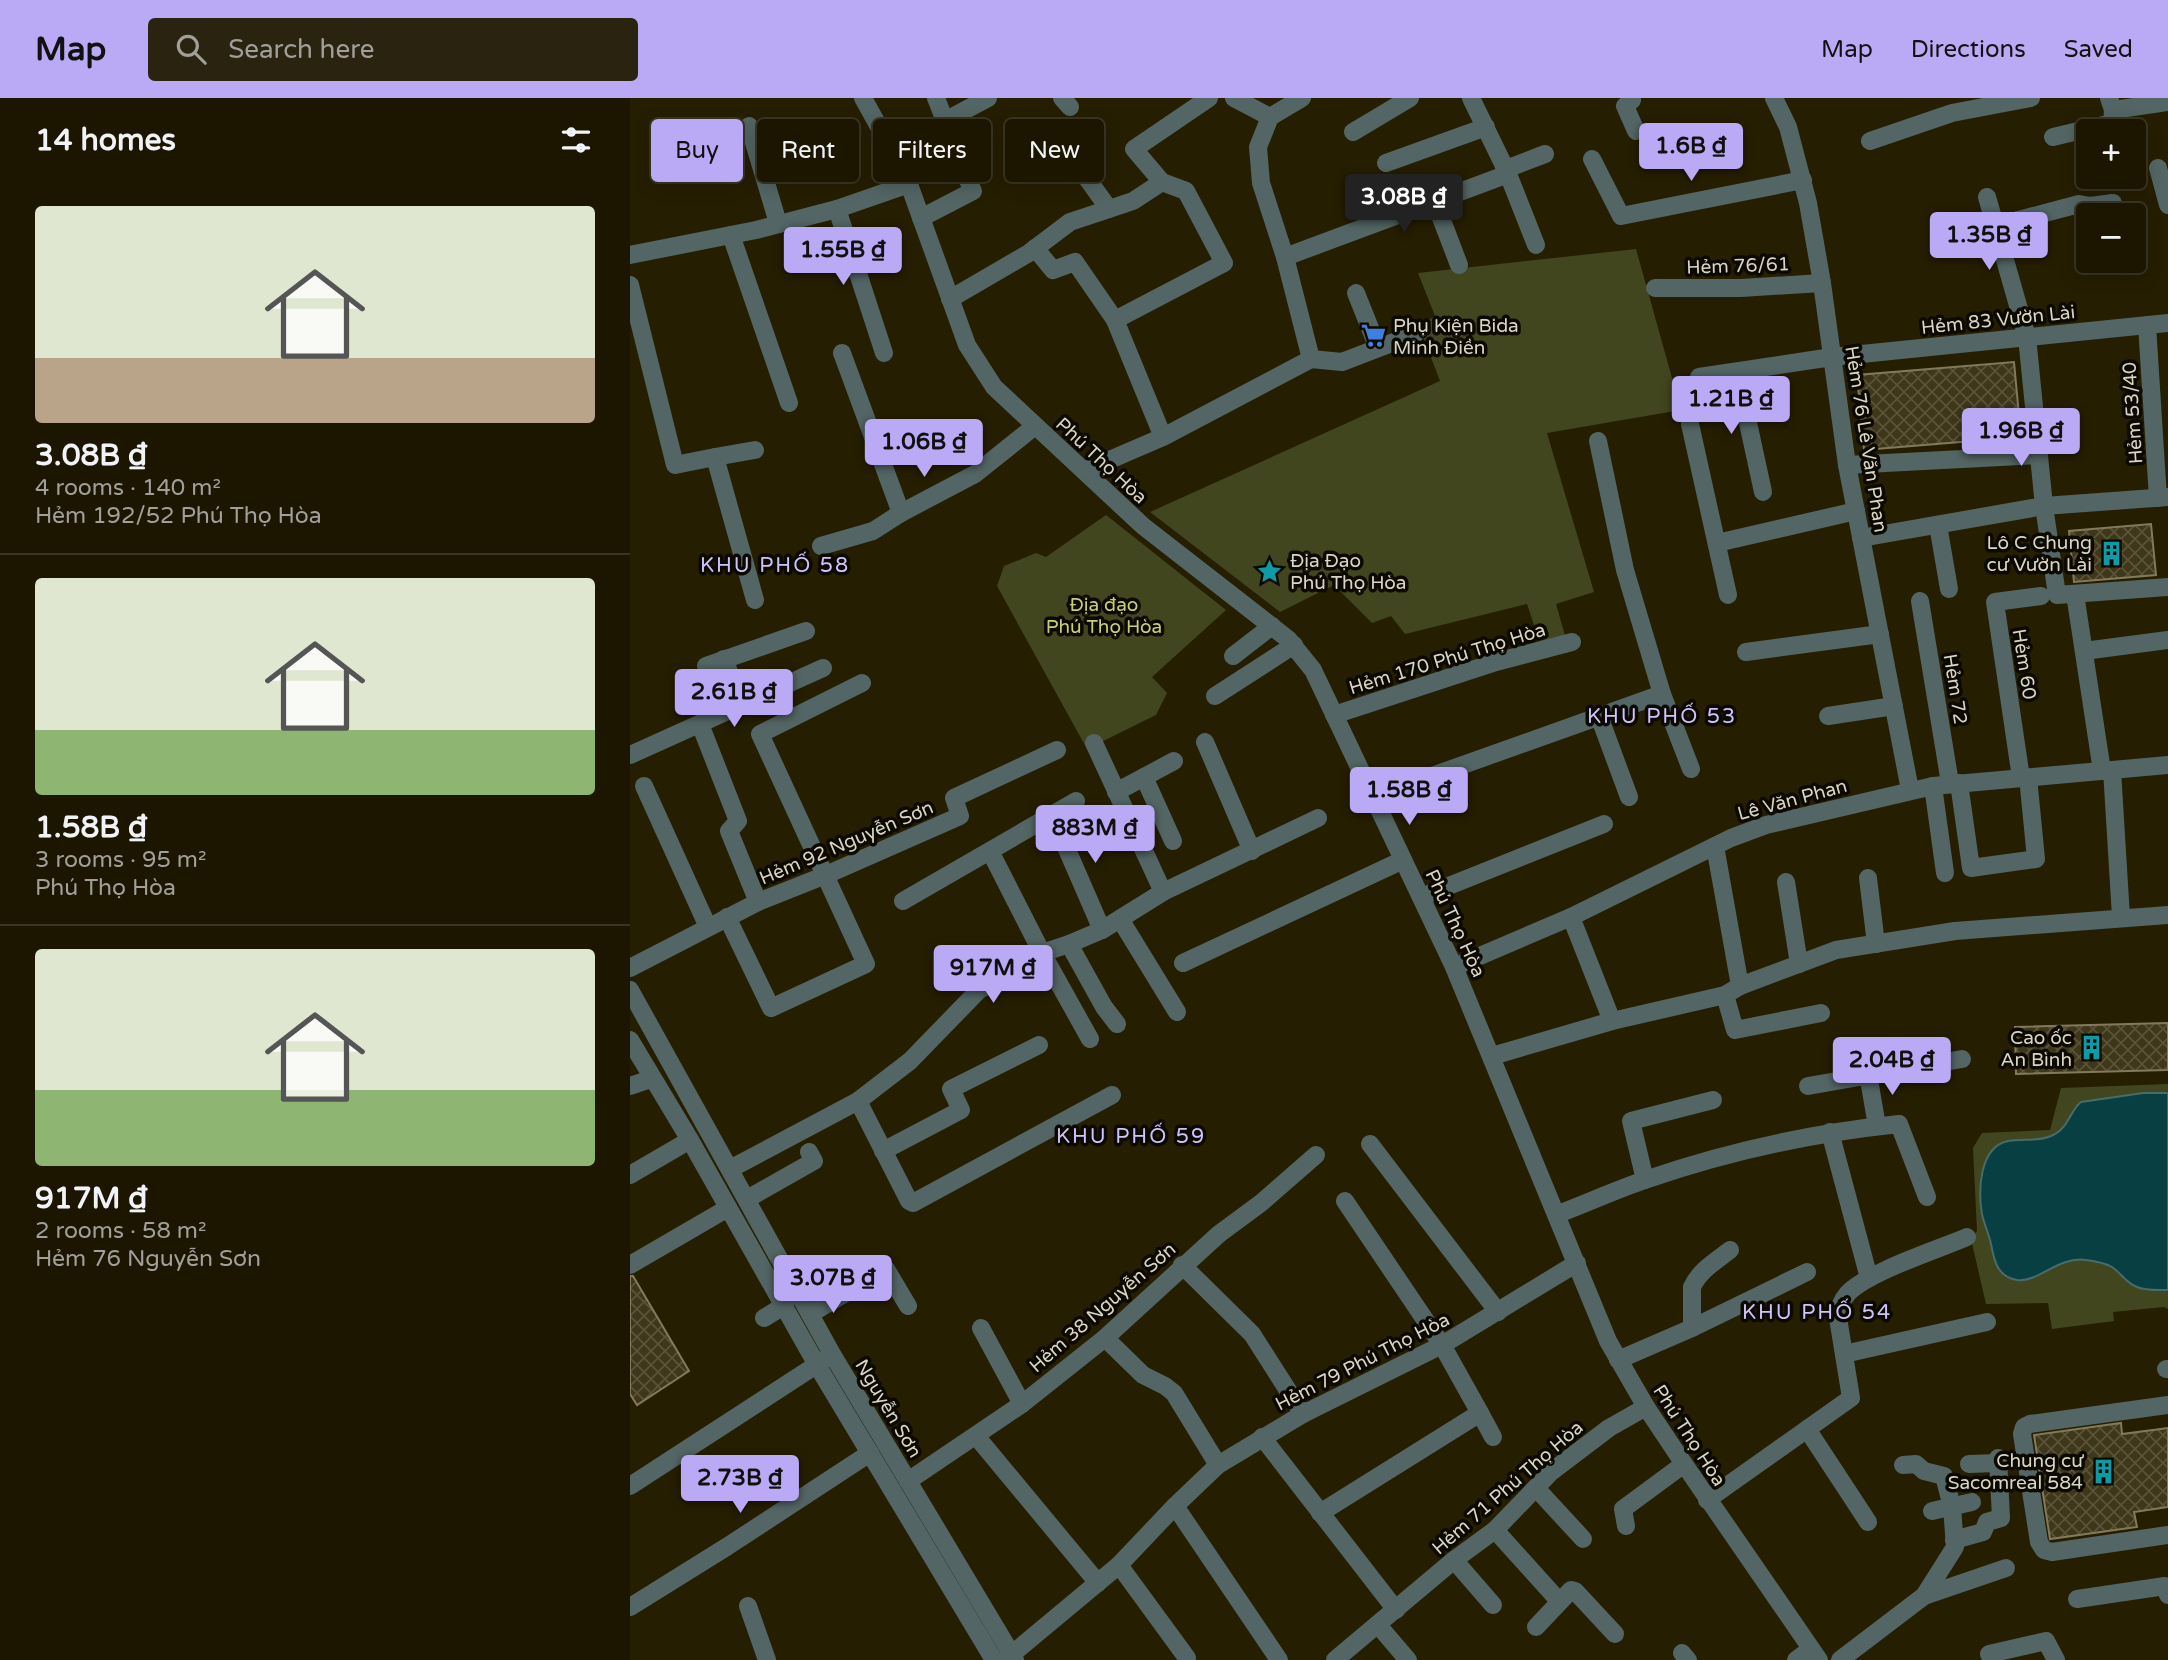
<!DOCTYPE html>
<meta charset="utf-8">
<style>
:root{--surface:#1c1601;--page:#292310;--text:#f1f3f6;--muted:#a09f99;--line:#3a3523;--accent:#baaaf6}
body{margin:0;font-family:"Varela Round",sans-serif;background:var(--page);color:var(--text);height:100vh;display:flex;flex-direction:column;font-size:26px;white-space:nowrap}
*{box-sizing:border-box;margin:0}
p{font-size:23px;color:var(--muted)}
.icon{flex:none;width:38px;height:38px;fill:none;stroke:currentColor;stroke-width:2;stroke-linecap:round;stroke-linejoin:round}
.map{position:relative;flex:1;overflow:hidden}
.drawer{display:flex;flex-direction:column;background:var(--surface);width:630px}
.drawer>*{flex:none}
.top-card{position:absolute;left:21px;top:21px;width:665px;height:63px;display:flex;gap:14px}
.fabs{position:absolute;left:1446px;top:21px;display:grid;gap:14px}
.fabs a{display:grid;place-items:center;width:70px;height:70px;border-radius:7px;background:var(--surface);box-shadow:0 4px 18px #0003,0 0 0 2px var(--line);font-size:35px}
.price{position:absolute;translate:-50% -60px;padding:0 16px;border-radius:7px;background:var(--accent);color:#111;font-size:23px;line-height:46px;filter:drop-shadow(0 2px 4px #0008)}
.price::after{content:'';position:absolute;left:50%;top:42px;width:21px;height:16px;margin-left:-10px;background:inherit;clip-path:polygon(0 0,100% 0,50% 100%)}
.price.on{background:#222;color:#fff}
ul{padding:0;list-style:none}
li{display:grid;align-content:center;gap:14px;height:371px;padding:0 35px}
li+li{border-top:2px solid var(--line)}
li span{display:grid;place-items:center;height:217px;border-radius:7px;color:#555}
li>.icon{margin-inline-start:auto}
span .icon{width:126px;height:126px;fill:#fffc;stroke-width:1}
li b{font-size:30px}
h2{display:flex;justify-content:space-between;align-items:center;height:84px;padding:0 35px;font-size:30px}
.chip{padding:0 24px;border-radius:7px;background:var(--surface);box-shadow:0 4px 18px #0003,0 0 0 2px var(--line);font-size:24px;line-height:63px}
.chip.on{background:var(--accent);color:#111}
header{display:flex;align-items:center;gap:42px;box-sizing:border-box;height:98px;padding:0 35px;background:var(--accent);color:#111}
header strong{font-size:33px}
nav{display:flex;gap:38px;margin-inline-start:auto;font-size:24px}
.search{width:490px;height:63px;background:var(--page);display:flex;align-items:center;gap:18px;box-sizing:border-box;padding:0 24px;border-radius:7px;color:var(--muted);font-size:26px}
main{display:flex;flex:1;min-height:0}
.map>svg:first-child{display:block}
.green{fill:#41461e}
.water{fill:#083f42;stroke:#476c69;stroke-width:2}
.building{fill:url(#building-cross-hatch);stroke:#837a5b;stroke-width:2}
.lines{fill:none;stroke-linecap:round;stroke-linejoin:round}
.minor{stroke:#536564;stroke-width:18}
.labels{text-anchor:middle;stroke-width:7;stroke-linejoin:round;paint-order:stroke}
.street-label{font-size:19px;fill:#d9d5c4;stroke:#0c0901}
.poi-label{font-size:19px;fill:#d9d5c4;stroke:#0c0901;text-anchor:end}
.park-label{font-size:19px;fill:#c4d174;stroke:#0c0901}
.neighbourhood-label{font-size:21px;letter-spacing:2px;fill:#cdc2fb;stroke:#0c0901}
</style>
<header>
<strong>Map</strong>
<div class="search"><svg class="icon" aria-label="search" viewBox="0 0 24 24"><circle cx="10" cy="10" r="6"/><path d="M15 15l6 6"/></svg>Search here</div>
<nav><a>Map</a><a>Directions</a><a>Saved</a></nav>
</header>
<main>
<section class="drawer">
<h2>14 homes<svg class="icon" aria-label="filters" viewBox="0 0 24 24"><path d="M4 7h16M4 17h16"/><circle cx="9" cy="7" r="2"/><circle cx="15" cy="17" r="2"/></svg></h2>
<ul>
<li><span style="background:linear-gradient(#dfe7d0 70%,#b9a48a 0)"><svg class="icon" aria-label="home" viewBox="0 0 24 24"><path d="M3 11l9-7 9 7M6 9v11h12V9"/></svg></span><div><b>3.08B ₫</b><p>4 rooms · 140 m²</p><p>Hẻm 192/52 Phú Thọ Hòa</p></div></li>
<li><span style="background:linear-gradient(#dfe7d0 70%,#8fb573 0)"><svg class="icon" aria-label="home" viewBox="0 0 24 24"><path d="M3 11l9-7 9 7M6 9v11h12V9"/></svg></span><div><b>1.58B ₫</b><p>3 rooms · 95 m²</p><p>Phú Thọ Hòa</p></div></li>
<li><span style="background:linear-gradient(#dfe7d0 65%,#8fb573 0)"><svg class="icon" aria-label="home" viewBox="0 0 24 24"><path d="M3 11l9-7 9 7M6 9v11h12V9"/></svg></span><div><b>917M ₫</b><p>2 rooms · 58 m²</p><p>Hẻm 76 Nguyễn Sơn</p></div></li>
</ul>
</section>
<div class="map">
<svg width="1538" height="1562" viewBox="0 0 1538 1562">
<defs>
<pattern id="building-cross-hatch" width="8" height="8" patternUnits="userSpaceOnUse" patternTransform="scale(1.75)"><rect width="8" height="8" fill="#3f3719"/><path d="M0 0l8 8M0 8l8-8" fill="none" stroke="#5a5339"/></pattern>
</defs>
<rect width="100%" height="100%" fill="#261e01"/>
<g class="green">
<polygon points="1006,151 1051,312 917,335 964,494 926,506 936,541 911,548 897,506 775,536 761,518 742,525 704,487 650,514 520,414 810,283 789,228 805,218 788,175"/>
<polygon points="476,417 596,512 522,579 537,595 526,617 457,651 367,488 374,468 406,455 416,459"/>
<polygon points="1538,986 1538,1211 1534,1209 1483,1214 1484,1223 1422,1231 1418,1205 1356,1206 1341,1141 1347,1133 1343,1050 1352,1035 1420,1032 1431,990"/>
</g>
<path class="water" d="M1513,995H1538V1192C1528,1192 1516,1193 1507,1189C1496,1185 1491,1175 1482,1169C1475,1165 1464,1163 1456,1162C1428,1158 1408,1185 1387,1182C1367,1179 1364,1162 1361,1146C1359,1136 1354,1126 1352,1116C1348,1093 1349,1049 1378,1043C1392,1040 1408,1044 1421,1038C1439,1031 1440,1012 1451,1004Z"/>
<g class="building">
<polygon points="1384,264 1391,339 1234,352 1227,277"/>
<polygon points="1521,426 1526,477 1444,484 1439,433"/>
<polygon points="1538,925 1538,972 1386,976 1385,929"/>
<polygon points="0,1178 3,1178 59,1273 7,1307 0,1296"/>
<polygon points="1491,1325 1492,1336 1538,1330 1538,1409 1504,1414 1507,1429 1420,1441 1404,1337"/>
</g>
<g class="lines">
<g class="minor">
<polyline points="233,0 276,78 337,247 364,289 513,428 658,541 683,572 824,869 978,1243 1016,1309 1054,1366 1189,1562"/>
<polyline points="306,0 315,23"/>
<polyline points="432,0 440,9"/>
<polyline points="841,0 878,76 906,147"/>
<polyline points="1001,0 1002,2 995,8 1006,33"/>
<polyline points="1144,0 1158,29 1178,105 1192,185 1217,367 1280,692"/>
<polyline points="1479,0 1483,12 1538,4"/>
<polyline points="640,19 672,0"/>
<polyline points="119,28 148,125"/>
<polyline points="723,34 780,0"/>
<polyline points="1423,39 1482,25 1483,12"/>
<polyline points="1240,43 1322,15 1401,0"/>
<polyline points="262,51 358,0"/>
<polyline points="441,58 479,111"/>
<polyline points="962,61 991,118 1173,82"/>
<polyline points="756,65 856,29"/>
<polyline points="1528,70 1538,107"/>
<polyline points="876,71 915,56"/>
<polyline points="1357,99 1397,239 1414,408 1427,497 1538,489"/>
<polyline points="805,104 829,167"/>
<polyline points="207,111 254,255"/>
<polyline points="291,120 343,93 336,78"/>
<polyline points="1366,128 1449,106 1460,108 1483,105"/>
<polyline points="101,137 159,305"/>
<polyline points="405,150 423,172 445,164 485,222 533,339"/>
<polyline points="0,157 126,132 207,111 279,86"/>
<polyline points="655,159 878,76"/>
<polyline points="0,187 45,367 85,359 125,502"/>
<polyline points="1025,190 1111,190 1192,185"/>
<polyline points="726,195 748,250"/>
<polyline points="320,201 399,155 440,124 503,103 532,84"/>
<polyline points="485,222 594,165 556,93 532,84 504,51 579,0"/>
<polyline points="1517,227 1528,400"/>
<polyline points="212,255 271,415"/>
<polyline points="681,261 712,264 785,236"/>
<polyline points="1107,274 1133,394"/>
<polyline points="1069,279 1202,259 1538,225"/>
<polyline points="1060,326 1098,497"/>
<polyline points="968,343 995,472 1032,596 1061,671"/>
<polyline points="85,359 125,352"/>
<polyline points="1217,367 1409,357"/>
<polyline points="454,373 533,339 681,261 655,159 631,85 628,49 640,19 604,0"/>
<polyline points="1308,427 1319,491"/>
<polyline points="1231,440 1414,408 1538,399"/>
<polyline points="1087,445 1226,413"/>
<polyline points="191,448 243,433 271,415 345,376 405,328"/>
<polyline points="1445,496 1472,673"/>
<polyline points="1290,503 1320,685"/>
<polyline points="1454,553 1538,542"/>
<polyline points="1116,554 1250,536"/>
<polyline points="603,558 642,528"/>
<polyline points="94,561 112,607"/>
<polyline points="76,568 176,533"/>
<polyline points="585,598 664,547"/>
<polyline points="704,617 866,564 942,544"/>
<polyline points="969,618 999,699"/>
<polyline points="1198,618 1264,608"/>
<polyline points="70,626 108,723 99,733 128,804"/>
<polyline points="575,644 622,753"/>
<polyline points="464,645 533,794"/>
<polyline points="0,657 193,570"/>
<polyline points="1482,672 1491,819"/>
<polyline points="514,679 543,743"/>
<polyline points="1391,680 1365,504 1411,498"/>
<polyline points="1329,685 1341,770 1406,761 1398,679"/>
<polyline points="14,688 78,829"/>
<polyline points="1303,688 1315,775"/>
<polyline points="486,694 544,663"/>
<polyline points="743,699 1032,596"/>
<polyline points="422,717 472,832"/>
<polyline points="1085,748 1110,888"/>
<polyline points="360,753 412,855 460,941"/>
<polyline points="1238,780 1246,846"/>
<polyline points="1156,784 1169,866"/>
<polyline points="791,799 974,726"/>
<polyline points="273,803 446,703"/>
<polyline points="97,819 141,910 236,866 130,636 232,585"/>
<polyline points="941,819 982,923"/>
<polyline points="490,821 547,914"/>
<polyline points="439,846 474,909 487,926"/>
<polyline points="553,865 773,762"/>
<polyline points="824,869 941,819 1101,740 1136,727 1303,688 1538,667"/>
<polyline points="0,870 128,804 196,777 330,718 324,700 427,652"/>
<polyline points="0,892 202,1256 385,1562"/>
<polyline points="1095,897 1105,932 1191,915"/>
<polyline points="0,942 60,1042 187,1267 364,1562"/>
<polyline points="862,958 982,923 1095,897 1110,888 1206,852 1325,833 1538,817"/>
<polyline points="1238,976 1247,1028"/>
<polyline points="0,988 21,981"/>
<polyline points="1178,988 1332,961"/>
<polyline points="228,1003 279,1103 283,1105 482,997"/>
<polyline points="1200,1034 1239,1180"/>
<polyline points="740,1046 868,1214"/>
<polyline points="253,1053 331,1012 321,991 409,947"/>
<polyline points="100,1071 228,1003 280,963 349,892 384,874 412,855 439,846 472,832 533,794 688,720"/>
<polyline points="0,1077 60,1042"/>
<polyline points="1015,1082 1001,1023 1083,1002"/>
<polyline points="117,1101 184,1063 179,1054"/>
<path d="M928,1116C958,1105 987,1091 1018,1081C1099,1053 1183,1035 1269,1026L1297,1099"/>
<polyline points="0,1167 98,1110"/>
<polyline points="552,1167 622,1236 673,1316"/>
<polyline points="180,1216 256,1171 278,1208"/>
<polyline points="134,1220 155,1207"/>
<polyline points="351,1230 392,1306"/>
<polyline points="1062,1230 1177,1174"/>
<polyline points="475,1240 513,1277 535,1288 544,1295 588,1367"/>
<polyline points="1214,1256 1357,1224"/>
<path d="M988,1262L1062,1230V1189C1070,1172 1086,1163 1100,1152"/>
<polyline points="1536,1271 1538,1271"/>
<polyline points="1538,1307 1400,1326 1394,1329 1392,1336 1409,1444 1414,1452 1422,1454 1538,1437"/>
<polyline points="850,1315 863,1339"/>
<polyline points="1177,1331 1238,1424"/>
<polyline points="346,1338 468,1485"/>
<polyline points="632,1339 766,1512"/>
<polyline points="1339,1366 1368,1365"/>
<polyline points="278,1383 392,1306 475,1240 589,1136 631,1105 686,1057"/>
<polyline points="0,1388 197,1260"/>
<polyline points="906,1390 953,1441"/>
<path d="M1077,1402L1221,1300L1208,1220C1209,1210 1211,1203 1218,1195C1240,1173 1307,1152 1337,1139"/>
<polyline points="545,1408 649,1562"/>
<polyline points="1302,1413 1342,1404"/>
<polyline points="690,1415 850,1315 812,1247 715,1103"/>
<polyline points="996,1428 993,1411 1054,1366"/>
<polyline points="865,1432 929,1503"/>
<polyline points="1324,1442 1353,1434 1357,1424 1371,1420 1368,1360"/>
<polyline points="824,1462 863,1507"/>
<polyline points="489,1467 557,1560"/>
<polyline points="1294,1498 1376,1470"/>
<polyline points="1447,1501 1535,1488 1538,1497"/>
<polyline points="118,1508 137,1562"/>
<polyline points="0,1509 98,1448 240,1355"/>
<polyline points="748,1527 778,1562"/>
<polyline points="906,1529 941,1492 945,1493 985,1536"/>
<polyline points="1052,1555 1058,1562"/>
<polyline points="1359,1556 1416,1543 1426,1562"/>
<polyline points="375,1562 489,1467 545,1408 588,1367 673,1316 812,1247 947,1165"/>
<polyline points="705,1562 824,1462 865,1432 921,1374 979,1330 1016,1309"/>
<polyline points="1166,1562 1181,1551"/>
<polyline points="1210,1562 1294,1498 1325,1449 1322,1409 1314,1378 1294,1373 1286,1366 1273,1367"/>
</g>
</g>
<defs>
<symbol id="supermarket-bare" viewBox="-9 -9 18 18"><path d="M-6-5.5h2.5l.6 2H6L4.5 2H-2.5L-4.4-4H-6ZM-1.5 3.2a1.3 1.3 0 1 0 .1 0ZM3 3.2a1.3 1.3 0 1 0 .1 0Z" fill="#3f7fe0" stroke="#0c0901" stroke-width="2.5" paint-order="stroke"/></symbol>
<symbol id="building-bare" viewBox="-9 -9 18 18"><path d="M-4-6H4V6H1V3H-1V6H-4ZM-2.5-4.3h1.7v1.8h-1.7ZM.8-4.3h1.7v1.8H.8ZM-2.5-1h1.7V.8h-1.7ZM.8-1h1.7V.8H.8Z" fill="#0f9aa8" stroke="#0c0901" stroke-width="2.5" paint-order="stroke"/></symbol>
<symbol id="sight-bare" viewBox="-9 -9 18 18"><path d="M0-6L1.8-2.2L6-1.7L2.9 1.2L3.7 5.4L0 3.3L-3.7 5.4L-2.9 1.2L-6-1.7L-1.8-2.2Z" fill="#0f9aa8" stroke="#0c0901" stroke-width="2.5" paint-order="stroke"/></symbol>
</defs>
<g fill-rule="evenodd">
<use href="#supermarket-bare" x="726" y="220" width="35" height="35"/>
<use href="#building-bare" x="1464" y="438" width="35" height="35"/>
<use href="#sight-bare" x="622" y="456" width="35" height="35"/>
<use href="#building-bare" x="1444" y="932" width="35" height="35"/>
<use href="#building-bare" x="1456" y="1356" width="35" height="35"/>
</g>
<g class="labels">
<g class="street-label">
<text transform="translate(1108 167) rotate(-2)" y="7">Hẻm 76/61</text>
<text transform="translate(1368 221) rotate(-6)" y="7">Hẻm 83 Vườn Lài</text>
<text transform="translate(1502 315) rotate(-94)" y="7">Hẻm 53/40</text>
<text transform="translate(1237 341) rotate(81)" y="7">Hẻm 76 Lê Văn Phan</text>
<text transform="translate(472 362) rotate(43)" y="7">Phú Thọ Hòa</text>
<text transform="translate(817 560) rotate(-17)" y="7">Hẻm 170 Phú Thọ Hòa</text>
<text transform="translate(1395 566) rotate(81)" y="7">Hẻm 60</text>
<text transform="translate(1326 591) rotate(81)" y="7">Hẻm 72</text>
<text transform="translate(1162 701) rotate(-15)" y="7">Lê Văn Phan</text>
<text transform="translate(216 744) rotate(-23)" y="7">Hẻm 92 Nguyễn Sơn</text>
<text transform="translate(826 825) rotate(65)" y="7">Phú Thọ Hòa</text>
<text transform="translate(472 1209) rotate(-41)" y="7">Hẻm 38 Nguyễn Sơn</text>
<text transform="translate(732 1263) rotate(-27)" y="7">Hẻm 79 Phú Thọ Hòa</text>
<text transform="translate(259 1310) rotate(59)" y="7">Nguyễn Sơn</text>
<text transform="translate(1060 1337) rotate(57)" y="7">Phú Thọ Hòa</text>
<text transform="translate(877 1389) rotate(-41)" y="7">Hẻm 71 Phú Thọ Hòa</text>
</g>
<g class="poi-label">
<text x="763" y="234" text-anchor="start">Phụ Kiện Bida<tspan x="763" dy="22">Minh Điền</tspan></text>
<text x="1462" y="451">Lô C Chung<tspan x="1462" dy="22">cư Vườn Lài</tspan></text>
<text x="660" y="469" text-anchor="start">Địa Đạo<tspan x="660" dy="22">Phú Thọ Hòa</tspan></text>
<text x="1442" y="946">Cao ốc<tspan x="1442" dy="22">An Bình</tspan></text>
<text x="1453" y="1369">Chung cư<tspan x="1453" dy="22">Sacomreal 584</tspan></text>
</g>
<g class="park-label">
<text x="474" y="513">Địa đạo<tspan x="474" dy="22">Phú Thọ Hòa</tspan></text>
</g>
<g class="neighbourhood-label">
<text x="145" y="474">KHU PHỐ 58</text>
<text x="1032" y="625">KHU PHỐ 53</text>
<text x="501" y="1045">KHU PHỐ 59</text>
<text x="1187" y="1221">KHU PHỐ 54</text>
</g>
</g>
</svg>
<div class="fabs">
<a>+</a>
<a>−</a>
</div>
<b class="price" style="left:1061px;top:85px">1.6B ₫</b>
<b class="price on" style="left:774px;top:136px">3.08B ₫</b>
<b class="price" style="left:1359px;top:174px">1.35B ₫</b>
<b class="price" style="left:213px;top:189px">1.55B ₫</b>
<b class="price" style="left:1101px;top:338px">1.21B ₫</b>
<b class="price" style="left:1391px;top:370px">1.96B ₫</b>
<b class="price" style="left:294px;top:381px">1.06B ₫</b>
<b class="price" style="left:104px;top:631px">2.61B ₫</b>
<b class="price" style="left:779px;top:729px">1.58B ₫</b>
<b class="price" style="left:465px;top:767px">883M ₫</b>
<b class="price" style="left:363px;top:907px">917M ₫</b>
<b class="price" style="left:1262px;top:999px">2.04B ₫</b>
<b class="price" style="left:203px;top:1217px">3.07B ₫</b>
<b class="price" style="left:110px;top:1417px">2.73B ₫</b>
<div class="top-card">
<a class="chip on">Buy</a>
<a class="chip">Rent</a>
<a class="chip">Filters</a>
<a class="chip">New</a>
</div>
</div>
</main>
